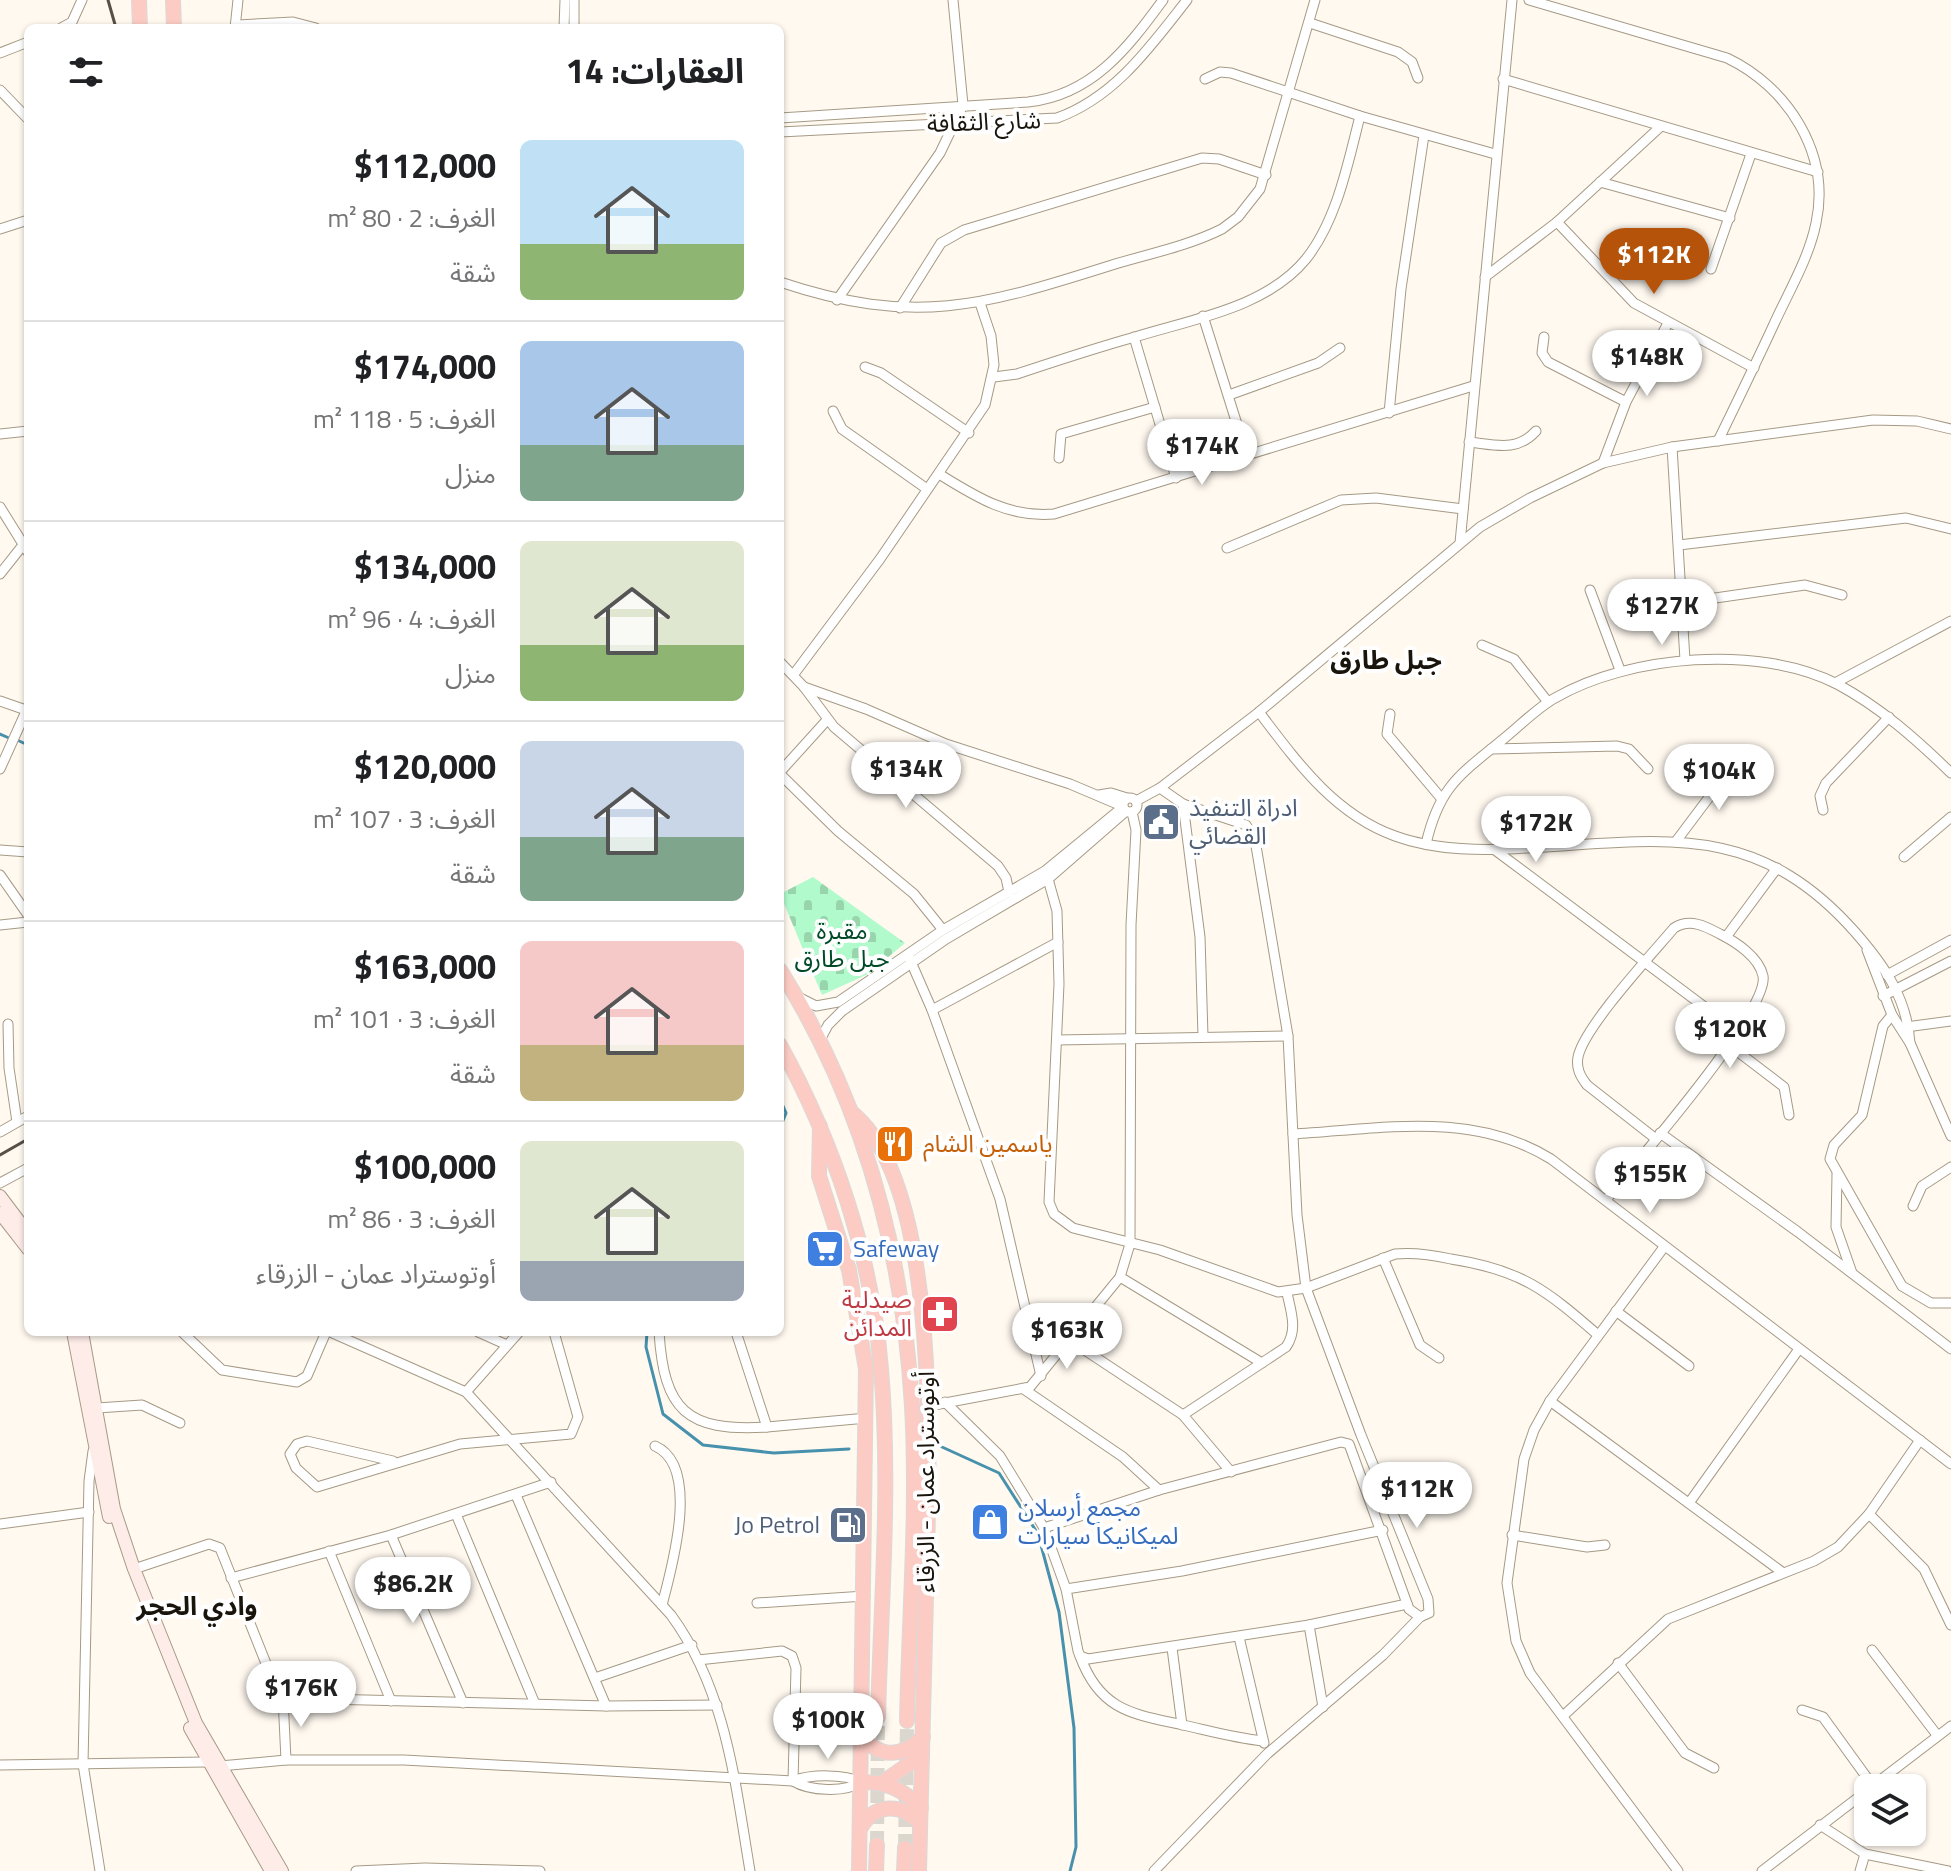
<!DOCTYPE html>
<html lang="ar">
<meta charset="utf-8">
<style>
:root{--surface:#fff;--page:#f6f6f6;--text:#202124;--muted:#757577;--line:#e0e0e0;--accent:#b45309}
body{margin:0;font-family:"Titillium Web","Noto Sans Arabic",sans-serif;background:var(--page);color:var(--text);direction:rtl;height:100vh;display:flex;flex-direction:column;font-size:30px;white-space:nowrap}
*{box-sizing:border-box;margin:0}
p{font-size:26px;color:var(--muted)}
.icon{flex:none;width:44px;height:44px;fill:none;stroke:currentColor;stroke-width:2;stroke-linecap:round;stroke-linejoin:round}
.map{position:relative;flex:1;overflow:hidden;direction:ltr}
.drawer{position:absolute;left:24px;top:24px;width:760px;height:1312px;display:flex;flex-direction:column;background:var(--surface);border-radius:12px;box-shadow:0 2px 6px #0004;direction:rtl}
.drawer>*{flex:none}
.buttons{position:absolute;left:1854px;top:1774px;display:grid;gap:16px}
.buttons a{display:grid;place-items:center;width:72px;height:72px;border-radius:12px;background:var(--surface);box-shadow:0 2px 6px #0004;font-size:40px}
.price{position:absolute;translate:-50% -68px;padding:0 18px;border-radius:28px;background:#fff;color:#222;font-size:26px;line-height:52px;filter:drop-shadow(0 2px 4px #0008)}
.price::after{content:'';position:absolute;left:50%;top:48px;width:24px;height:18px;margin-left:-12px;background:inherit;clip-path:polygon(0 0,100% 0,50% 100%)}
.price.on{background:var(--accent);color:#fff}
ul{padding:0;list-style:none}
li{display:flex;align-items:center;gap:24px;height:200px;padding:0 40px}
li+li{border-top:2px solid var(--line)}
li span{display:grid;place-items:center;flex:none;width:224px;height:160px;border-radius:12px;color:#555}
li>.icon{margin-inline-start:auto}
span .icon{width:96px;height:96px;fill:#fffc;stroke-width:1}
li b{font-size:34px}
h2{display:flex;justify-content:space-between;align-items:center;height:96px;padding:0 40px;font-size:34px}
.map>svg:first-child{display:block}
.cemetery{fill:url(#cemetery-stones)}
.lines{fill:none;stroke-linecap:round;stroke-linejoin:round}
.stream{stroke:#4791ad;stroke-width:3}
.trunk-tunnel{stroke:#dcd7ce;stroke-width:14;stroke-dasharray:14 7;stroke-linecap:butt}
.minor-casing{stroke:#a69a85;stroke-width:11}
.secondary-casing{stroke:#a69a85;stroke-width:14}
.trunk-casing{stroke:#dad9d8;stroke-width:16}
.minor{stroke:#fff;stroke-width:9}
.secondary{stroke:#feece9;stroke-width:12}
.trunk{stroke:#fcccc4;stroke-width:14}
.rail{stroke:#565048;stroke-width:3}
.labels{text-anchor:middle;stroke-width:8;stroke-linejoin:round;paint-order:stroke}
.street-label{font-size:24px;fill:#19140c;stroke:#fff}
.service-label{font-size:24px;fill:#4e5e75;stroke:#fff;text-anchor:start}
.park-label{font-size:24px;fill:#014a28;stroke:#fff}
.food-label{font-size:24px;fill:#c56008;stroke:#fff;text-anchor:start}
.shop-label{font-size:24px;fill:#366cbe;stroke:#fff;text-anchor:start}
.health-label{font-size:24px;fill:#be3a42;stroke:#fff;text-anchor:end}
.neighbourhood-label{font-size:26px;font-weight:bold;fill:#19140c;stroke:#fff}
</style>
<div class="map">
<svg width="1951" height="1871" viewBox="0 0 1951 1871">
<defs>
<pattern id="cemetery-stones" width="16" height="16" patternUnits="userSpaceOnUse" patternTransform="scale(2)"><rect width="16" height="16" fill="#b1facb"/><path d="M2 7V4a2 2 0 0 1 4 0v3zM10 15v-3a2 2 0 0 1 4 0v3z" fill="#98d5ad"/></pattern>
</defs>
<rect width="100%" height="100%" fill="#fff9f0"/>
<polygon class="cemetery" points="813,877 905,943 868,974 822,995 780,894"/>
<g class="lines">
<g class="stream">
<polyline points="0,734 9,738"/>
<polyline points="17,740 28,745"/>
<polyline points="780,1099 786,1113 780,1128"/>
<polyline points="647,1332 646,1347 663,1414 703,1445 774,1453 849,1449"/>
<polyline points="942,1447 999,1473 1038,1534 1059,1612 1074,1728 1076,1847 1070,1871"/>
</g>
<g class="trunk-tunnel">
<polyline points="877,1845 878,1717"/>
<polyline points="905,1848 907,1721"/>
</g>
<defs>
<g id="minor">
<polyline points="574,0 574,28"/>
<path d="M1529,0L1727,58C1788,87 1831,154 1816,223C1809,258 1789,291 1774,324C1756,363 1737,402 1718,441"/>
<polyline points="1310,23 1398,52 1412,62 1418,78"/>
<polyline points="238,25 293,22 316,28"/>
<polyline points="61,28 72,22 82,0"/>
<polyline points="235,28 238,0"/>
<polyline points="564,28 565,0"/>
<polyline points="0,53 28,42"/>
<polyline points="1205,79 1220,72 1231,73 1360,116 1495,154"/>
<polyline points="1503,79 1818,172"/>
<polyline points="0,90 28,119"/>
<path d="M780,118L1028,102C1092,95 1127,49 1163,0"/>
<path d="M780,132L1057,118C1115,97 1150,47 1187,0"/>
<polyline points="1600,182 1730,218"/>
<polyline points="1557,222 1634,303 1754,368"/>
<polyline points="0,229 28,220"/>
<polyline points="1711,269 1751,154"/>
<polyline points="1485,277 1557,222 1659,128"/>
<path d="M780,282C915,327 982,306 1112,265C1148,254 1188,246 1222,229L1238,217L1260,189L1315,0"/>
<polyline points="837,300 940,153 963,105 953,0"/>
<polyline points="900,308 941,243 964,230 1202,158 1219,159 1266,175"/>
<polyline points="1203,316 1247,456"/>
<polyline points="1134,337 1176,478"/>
<polyline points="1544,337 1542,353 1548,362 1626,402"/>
<polyline points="865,367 881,373 969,433"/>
<path d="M994,377L1017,374C1056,361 1095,348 1135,337C1192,319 1266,308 1306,259C1337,220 1348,163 1360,116"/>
<polyline points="1229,395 1318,363 1340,348"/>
<polyline points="833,411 842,429 927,489"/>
<polyline points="1389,413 1401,289 1424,135"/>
<polyline points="0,434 28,431"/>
<path d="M1469,442C1496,445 1517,452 1536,431"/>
<polyline points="1672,447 1685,660"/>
<polyline points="1059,458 1061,434 1155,407"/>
<polyline points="1603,463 1626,402 1668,323"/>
<path d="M939,474C976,497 1009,518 1054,514L1473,386"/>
<polyline points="0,507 28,552"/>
<polyline points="1460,543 1512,0"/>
<polyline points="1679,545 1906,518 1951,529"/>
<polyline points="1227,548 1341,500 1376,498 1463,509"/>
<polyline points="0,574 23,545"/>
<polyline points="1590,590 1620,670"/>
<polyline points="1681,603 1805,585 1842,595"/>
<polyline points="1482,645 1514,659 1548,702"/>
<polyline points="780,662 804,687 866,709 946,744 1070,784 1122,806"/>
<polyline points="794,674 880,559 985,405 994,365 991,336 980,303"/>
<polyline points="1835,683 1951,621"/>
<polyline points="804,687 834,727 998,866 1006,878 1009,892"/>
<polyline points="0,701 26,710"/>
<path d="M1259,712C1297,762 1334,814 1395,836C1436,851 1484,851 1527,848C1661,841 1755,819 1855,932C1884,965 1907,998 1910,1043"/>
<polyline points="1390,714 1387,734 1441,798"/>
<polyline points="1491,749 1617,746 1629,749 1648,769"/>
<polyline points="0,769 28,707"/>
<polyline points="780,772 827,720"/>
<polyline points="780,774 838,831 914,894 943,930"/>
<polyline points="1099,795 1111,793 1127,798"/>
<circle cx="1130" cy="805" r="7"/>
<polyline points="1136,801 1160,788 1259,712 1480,527 1530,498 1603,463 1672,447 1873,420 1917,421 1951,429"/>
<polyline points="1183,804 1200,937 1203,1036"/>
<polyline points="1823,810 1820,796 1826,783 1889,717"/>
<polyline points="1677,840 1734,764"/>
<path d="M1426,844C1440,783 1463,773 1507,736C1523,723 1537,708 1555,698C1629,655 1759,644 1837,684C1880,707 1916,739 1951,773"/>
<polyline points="0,850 28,852"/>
<polyline points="1495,850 1738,1032"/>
<polyline points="1904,857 1951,817"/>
<polyline points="0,875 28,915"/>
<path d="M1048,879L1057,911L1059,984L1049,1202L1054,1214L1073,1228L1160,1250L1278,1292L1306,1288L1395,1254C1415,1252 1433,1255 1451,1259C1522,1270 1546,1290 1598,1335"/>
<polyline points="0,925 28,922"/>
<polyline points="1726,937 1777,868"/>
<polyline points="1867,950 1892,1015 1910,1043 1951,1136"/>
<polyline points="908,955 932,1010 1000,1199 1041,1376"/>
<polyline points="1887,975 1951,940"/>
<polyline points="1883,996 1951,961"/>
<polyline points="798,997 816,1006 838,1002 943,930 1045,871 1123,807"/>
<polyline points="932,1010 1058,942"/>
<polyline points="1892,1015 1883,1026 1862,1115 1834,1145 1830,1159 1902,1286 1931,1303 1951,1303"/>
<polyline points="8,1024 9,1068 17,1122"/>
<polyline points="1906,1027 1951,1021"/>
<polyline points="1057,1040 1288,1036"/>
<polyline points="819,1042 828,1025 842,1011 946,939 1048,879 1126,811"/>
<polyline points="1729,1045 1784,1087 1789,1115"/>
<polyline points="0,1132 28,1116"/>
<polyline points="1660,1133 1798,1232 1951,1349"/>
<path d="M1293,1134C1381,1129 1472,1110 1551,1159L1951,1464"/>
<polyline points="1837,1174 1836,1227 1852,1273"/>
<polyline points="0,1183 28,1168"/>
<path d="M1606,1200C1633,1166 1770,1010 1763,976C1759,957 1736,942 1720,934C1705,926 1690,918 1674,928C1652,954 1584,1027 1578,1057C1576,1068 1580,1076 1587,1085L1656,1139"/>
<polyline points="1913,1206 1922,1186 1951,1167"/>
<polyline points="1664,1247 1550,1401 1534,1430 1524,1459 1507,1583 1516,1641 1530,1673 1678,1871"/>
<polyline points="1383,1258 1420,1345 1439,1358"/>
<polyline points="1120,1277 1262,1363"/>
<polyline points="1616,1311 1689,1366"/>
<polyline points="182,1332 222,1370 297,1382 307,1376 326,1332"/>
<path d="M330,1332L466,1392L671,1615C726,1690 735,1782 750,1871"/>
<polyline points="478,1332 507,1345"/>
<path d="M659,1332C664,1410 686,1432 767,1427"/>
<polyline points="736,1332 767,1427 867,1418"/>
<polyline points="1071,1341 1183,1415 1231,1472"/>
<polyline points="1025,1390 1123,1457 1159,1490"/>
<polyline points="466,1392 519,1332"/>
<polyline points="1550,1401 1782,1572"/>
<polyline points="945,1402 1000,1456 1044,1528 1159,1490 1341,1442 1349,1444 1409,1609 1420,1617 1429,1613 1428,1599 1361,1435 1306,1288 1297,1215 1288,1036 1255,840 1246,825 1183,804 1160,788"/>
<polyline points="929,1406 1030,1387 1120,1277 1130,1244 1131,925 1136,830 1132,812"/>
<polyline points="97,1408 142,1405 180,1423"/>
<path d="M1183,1415L1286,1347C1298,1330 1291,1312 1287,1293"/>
<path d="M655,1446C701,1466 672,1567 662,1605"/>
<polyline points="93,1451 89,1481 83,1764 100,1871"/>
<polyline points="393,1461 307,1441 297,1444 290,1454 296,1468 317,1487 460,1444 571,1434 578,1417 554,1332"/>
<polyline points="516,1495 606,1706"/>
<polyline points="1689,1503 1799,1349"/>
<polyline points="456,1514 535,1704"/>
<polyline points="1869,1514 1924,1569 1951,1625"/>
<polyline points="0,1524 89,1512"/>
<polyline points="1044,1528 1066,1589 1078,1651 1080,1656 1088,1659 1309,1625 1407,1604"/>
<polyline points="391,1535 463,1703"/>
<polyline points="1512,1535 1587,1547 1605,1545"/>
<polyline points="329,1551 391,1701"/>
<polyline points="134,1569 209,1544 220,1548 273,1681 283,1698 286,1760"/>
<polyline points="231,1578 391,1535 551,1482"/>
<polyline points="1066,1589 1182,1571 1383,1530"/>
<polyline points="757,1603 865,1596"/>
<polyline points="1309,1625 1323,1707"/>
<polyline points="1239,1637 1264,1743"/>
<polyline points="1172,1648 1182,1725"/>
<polyline points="1872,1650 1937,1735"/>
<path d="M1080,1656C1100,1711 1133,1714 1183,1725C1210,1731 1235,1738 1263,1741"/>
<polyline points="698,1660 782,1651 792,1656 796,1668 793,1781"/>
<polyline points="1618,1663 1685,1753 1714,1768"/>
<polyline points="595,1678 692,1645"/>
<polyline points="283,1698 606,1706 717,1705"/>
<polyline points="1802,1710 1823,1717 1873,1786"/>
<polyline points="1563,1716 1668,1619 1814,1561 1838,1547 1869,1514 1920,1440"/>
<polyline points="0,1765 206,1762"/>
<path d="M220,1766L286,1760H404L793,1781C811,1774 844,1774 861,1782"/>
<path d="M793,1781C809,1791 845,1793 861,1782"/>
<polyline points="1870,1788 1951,1726"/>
<polyline points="1820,1825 1865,1854 1948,1871"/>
<polyline points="356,1871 425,1868 540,1871"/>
<polyline points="1154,1871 1267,1754 1383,1655 1420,1617"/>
<polyline points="1762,1871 1868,1790"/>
<polyline points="1860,1871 1865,1854"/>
</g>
<g id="secondary">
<polyline points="0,1196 28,1233"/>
<polyline points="0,1213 28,1249"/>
<polyline points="73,1332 109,1517"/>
<polyline points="82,1332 114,1509 134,1569 196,1723 282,1871"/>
<polyline points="190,1728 271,1871"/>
</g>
<g id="trunk">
<polyline points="139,0 140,28"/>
<polyline points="173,0 174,28"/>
<path d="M780,970C863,1102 903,1252 912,1406C918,1510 909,1616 907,1721"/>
<path d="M780,1045C834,1143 872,1256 881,1369C891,1484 881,1601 878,1717"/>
<path d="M851,1112C945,1185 928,1485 926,1598C924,1689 921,1780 919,1871"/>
<polyline points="820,1126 819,1176 849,1270 866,1369 859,1871"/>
<path d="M862,1734C878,1760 903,1757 923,1737"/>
<path d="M861,1782C887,1782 903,1789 921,1808"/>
<polyline points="883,1782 922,1755"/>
<path d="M860,1829C874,1803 902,1802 920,1824"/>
<polyline points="876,1871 877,1845"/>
<polyline points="904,1871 905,1848"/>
</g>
</defs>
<use href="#minor" class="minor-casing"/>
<use href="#secondary" class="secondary-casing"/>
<use href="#trunk" class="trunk-casing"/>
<use href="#minor" class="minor"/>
<use href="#secondary" class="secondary"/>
<use href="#trunk" class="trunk"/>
<g class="rail">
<polyline points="108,0 116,28"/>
<polyline points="0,1155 28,1139"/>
</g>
</g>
<defs>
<symbol id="civic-square" viewBox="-11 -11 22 22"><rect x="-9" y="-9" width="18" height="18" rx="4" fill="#5c6f8a" stroke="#fff"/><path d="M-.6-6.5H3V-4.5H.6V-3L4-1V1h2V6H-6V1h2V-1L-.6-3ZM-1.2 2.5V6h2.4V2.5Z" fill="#fff"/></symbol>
<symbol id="restaurant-square" viewBox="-11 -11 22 22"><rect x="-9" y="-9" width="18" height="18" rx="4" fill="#e8710a" stroke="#fff"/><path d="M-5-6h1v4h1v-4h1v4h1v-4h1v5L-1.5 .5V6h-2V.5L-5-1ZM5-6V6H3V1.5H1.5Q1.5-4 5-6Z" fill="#fff"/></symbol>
<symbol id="supermarket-square" viewBox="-11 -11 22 22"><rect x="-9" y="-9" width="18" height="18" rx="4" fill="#3f7fe0" stroke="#fff"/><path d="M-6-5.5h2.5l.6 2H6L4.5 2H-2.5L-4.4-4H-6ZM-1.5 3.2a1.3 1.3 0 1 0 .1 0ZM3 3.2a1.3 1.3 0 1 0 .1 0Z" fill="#fff"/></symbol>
<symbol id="pharmacy-square" viewBox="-11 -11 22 22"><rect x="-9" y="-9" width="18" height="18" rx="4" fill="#e0444e" stroke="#fff"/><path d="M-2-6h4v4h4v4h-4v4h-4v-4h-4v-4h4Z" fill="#fff"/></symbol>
<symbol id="shop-square" viewBox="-11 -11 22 22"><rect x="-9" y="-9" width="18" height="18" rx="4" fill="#3f7fe0" stroke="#fff"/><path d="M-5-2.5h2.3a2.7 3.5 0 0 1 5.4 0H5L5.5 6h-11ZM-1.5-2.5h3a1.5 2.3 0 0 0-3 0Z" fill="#fff"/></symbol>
<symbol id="fuel-square" viewBox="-11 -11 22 22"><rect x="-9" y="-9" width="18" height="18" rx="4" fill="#5c6f8a" stroke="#fff"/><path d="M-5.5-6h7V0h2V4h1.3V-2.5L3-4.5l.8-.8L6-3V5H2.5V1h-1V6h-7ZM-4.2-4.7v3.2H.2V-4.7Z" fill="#fff"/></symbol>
</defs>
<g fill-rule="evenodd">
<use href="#civic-square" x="1139" y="800" width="44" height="44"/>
<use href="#restaurant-square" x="873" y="1122" width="44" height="44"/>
<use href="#supermarket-square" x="803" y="1227" width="44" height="44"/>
<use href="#pharmacy-square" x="918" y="1292" width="44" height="44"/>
<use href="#shop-square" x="968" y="1500" width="44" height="44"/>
<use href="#fuel-square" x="826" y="1503" width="44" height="44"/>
</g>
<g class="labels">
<g class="street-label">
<text transform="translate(984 122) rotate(-2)" y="8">شارع الثقافة</text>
<text transform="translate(926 1482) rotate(-90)" y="8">أوتوستراد عمان - الزرقاء</text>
</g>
<g class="service-label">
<text x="1189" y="816">ادراة التنفيذ<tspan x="1189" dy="28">القضائي</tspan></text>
<text x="820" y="1533" text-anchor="end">Jo Petrol</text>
</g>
<g class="park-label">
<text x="842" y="939">مقبرة<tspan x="842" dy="28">جبل طارق</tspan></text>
</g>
<g class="food-label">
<text x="923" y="1152">ياسمين الشام</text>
</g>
<g class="shop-label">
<text x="853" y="1257">Safeway</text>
<text x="1018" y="1516">مجمع أرسلان<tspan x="1018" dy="28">لميكانيكا سيارات</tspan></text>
</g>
<g class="health-label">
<text x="912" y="1308">صيدلية<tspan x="912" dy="28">المدائن</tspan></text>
</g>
<g class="neighbourhood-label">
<text x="1386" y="669">جبل طارق</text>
<text x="197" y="1615">وادي الحجر</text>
</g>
</g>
</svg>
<div class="buttons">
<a><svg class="icon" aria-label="layers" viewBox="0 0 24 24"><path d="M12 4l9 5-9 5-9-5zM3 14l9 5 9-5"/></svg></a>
</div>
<b class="price on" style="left:1654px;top:296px">$112K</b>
<b class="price" style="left:1647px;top:398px">$148K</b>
<b class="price" style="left:1202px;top:487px">$174K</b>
<b class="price" style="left:1662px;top:647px">$127K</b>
<b class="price" style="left:906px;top:810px">$134K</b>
<b class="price" style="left:1719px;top:812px">$104K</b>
<b class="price" style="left:1536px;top:864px">$172K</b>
<b class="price" style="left:1730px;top:1070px">$120K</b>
<b class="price" style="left:1650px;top:1215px">$155K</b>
<b class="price" style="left:1067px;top:1371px">$163K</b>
<b class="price" style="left:1417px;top:1530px">$112K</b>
<b class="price" style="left:413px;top:1625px">$86.2K</b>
<b class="price" style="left:301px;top:1729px">$176K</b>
<b class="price" style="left:828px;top:1761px">$100K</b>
<section class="drawer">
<h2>العقارات: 14<svg class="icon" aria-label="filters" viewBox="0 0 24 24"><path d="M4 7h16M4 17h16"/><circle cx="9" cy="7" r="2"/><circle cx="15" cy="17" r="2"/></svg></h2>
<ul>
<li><span style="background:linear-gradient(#bfe0f5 65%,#8fb573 0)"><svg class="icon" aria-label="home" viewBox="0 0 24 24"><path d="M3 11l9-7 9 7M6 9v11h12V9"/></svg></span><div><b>$112,000</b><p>الغرف: 2 · 80 m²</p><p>شقة</p></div></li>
<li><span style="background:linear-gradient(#a9c7e8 65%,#7fa58c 0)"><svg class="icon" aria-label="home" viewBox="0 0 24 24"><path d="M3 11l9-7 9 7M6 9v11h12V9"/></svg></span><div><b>$174,000</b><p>الغرف: 5 · 118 m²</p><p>منزل</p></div></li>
<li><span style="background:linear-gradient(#dfe7d0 65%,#8fb573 0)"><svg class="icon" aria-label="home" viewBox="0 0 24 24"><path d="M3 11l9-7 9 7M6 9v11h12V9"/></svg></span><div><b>$134,000</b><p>الغرف: 4 · 96 m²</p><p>منزل</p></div></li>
<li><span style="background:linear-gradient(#c9d6e8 60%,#7fa58c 0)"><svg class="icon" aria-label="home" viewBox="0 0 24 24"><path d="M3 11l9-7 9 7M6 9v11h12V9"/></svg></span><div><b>$120,000</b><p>الغرف: 3 · 107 m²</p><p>شقة</p></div></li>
<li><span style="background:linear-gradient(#f6c9c9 65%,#c2b280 0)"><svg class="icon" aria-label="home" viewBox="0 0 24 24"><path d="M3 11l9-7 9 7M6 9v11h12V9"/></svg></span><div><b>$163,000</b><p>الغرف: 3 · 101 m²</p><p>شقة</p></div></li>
<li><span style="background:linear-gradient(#dfe7d0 75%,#9aa5b1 0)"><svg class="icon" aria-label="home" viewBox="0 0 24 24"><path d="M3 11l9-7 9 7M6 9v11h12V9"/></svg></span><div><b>$100,000</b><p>الغرف: 3 · 86 m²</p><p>أوتوستراد عمان - الزرقاء</p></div></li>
</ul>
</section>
</div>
